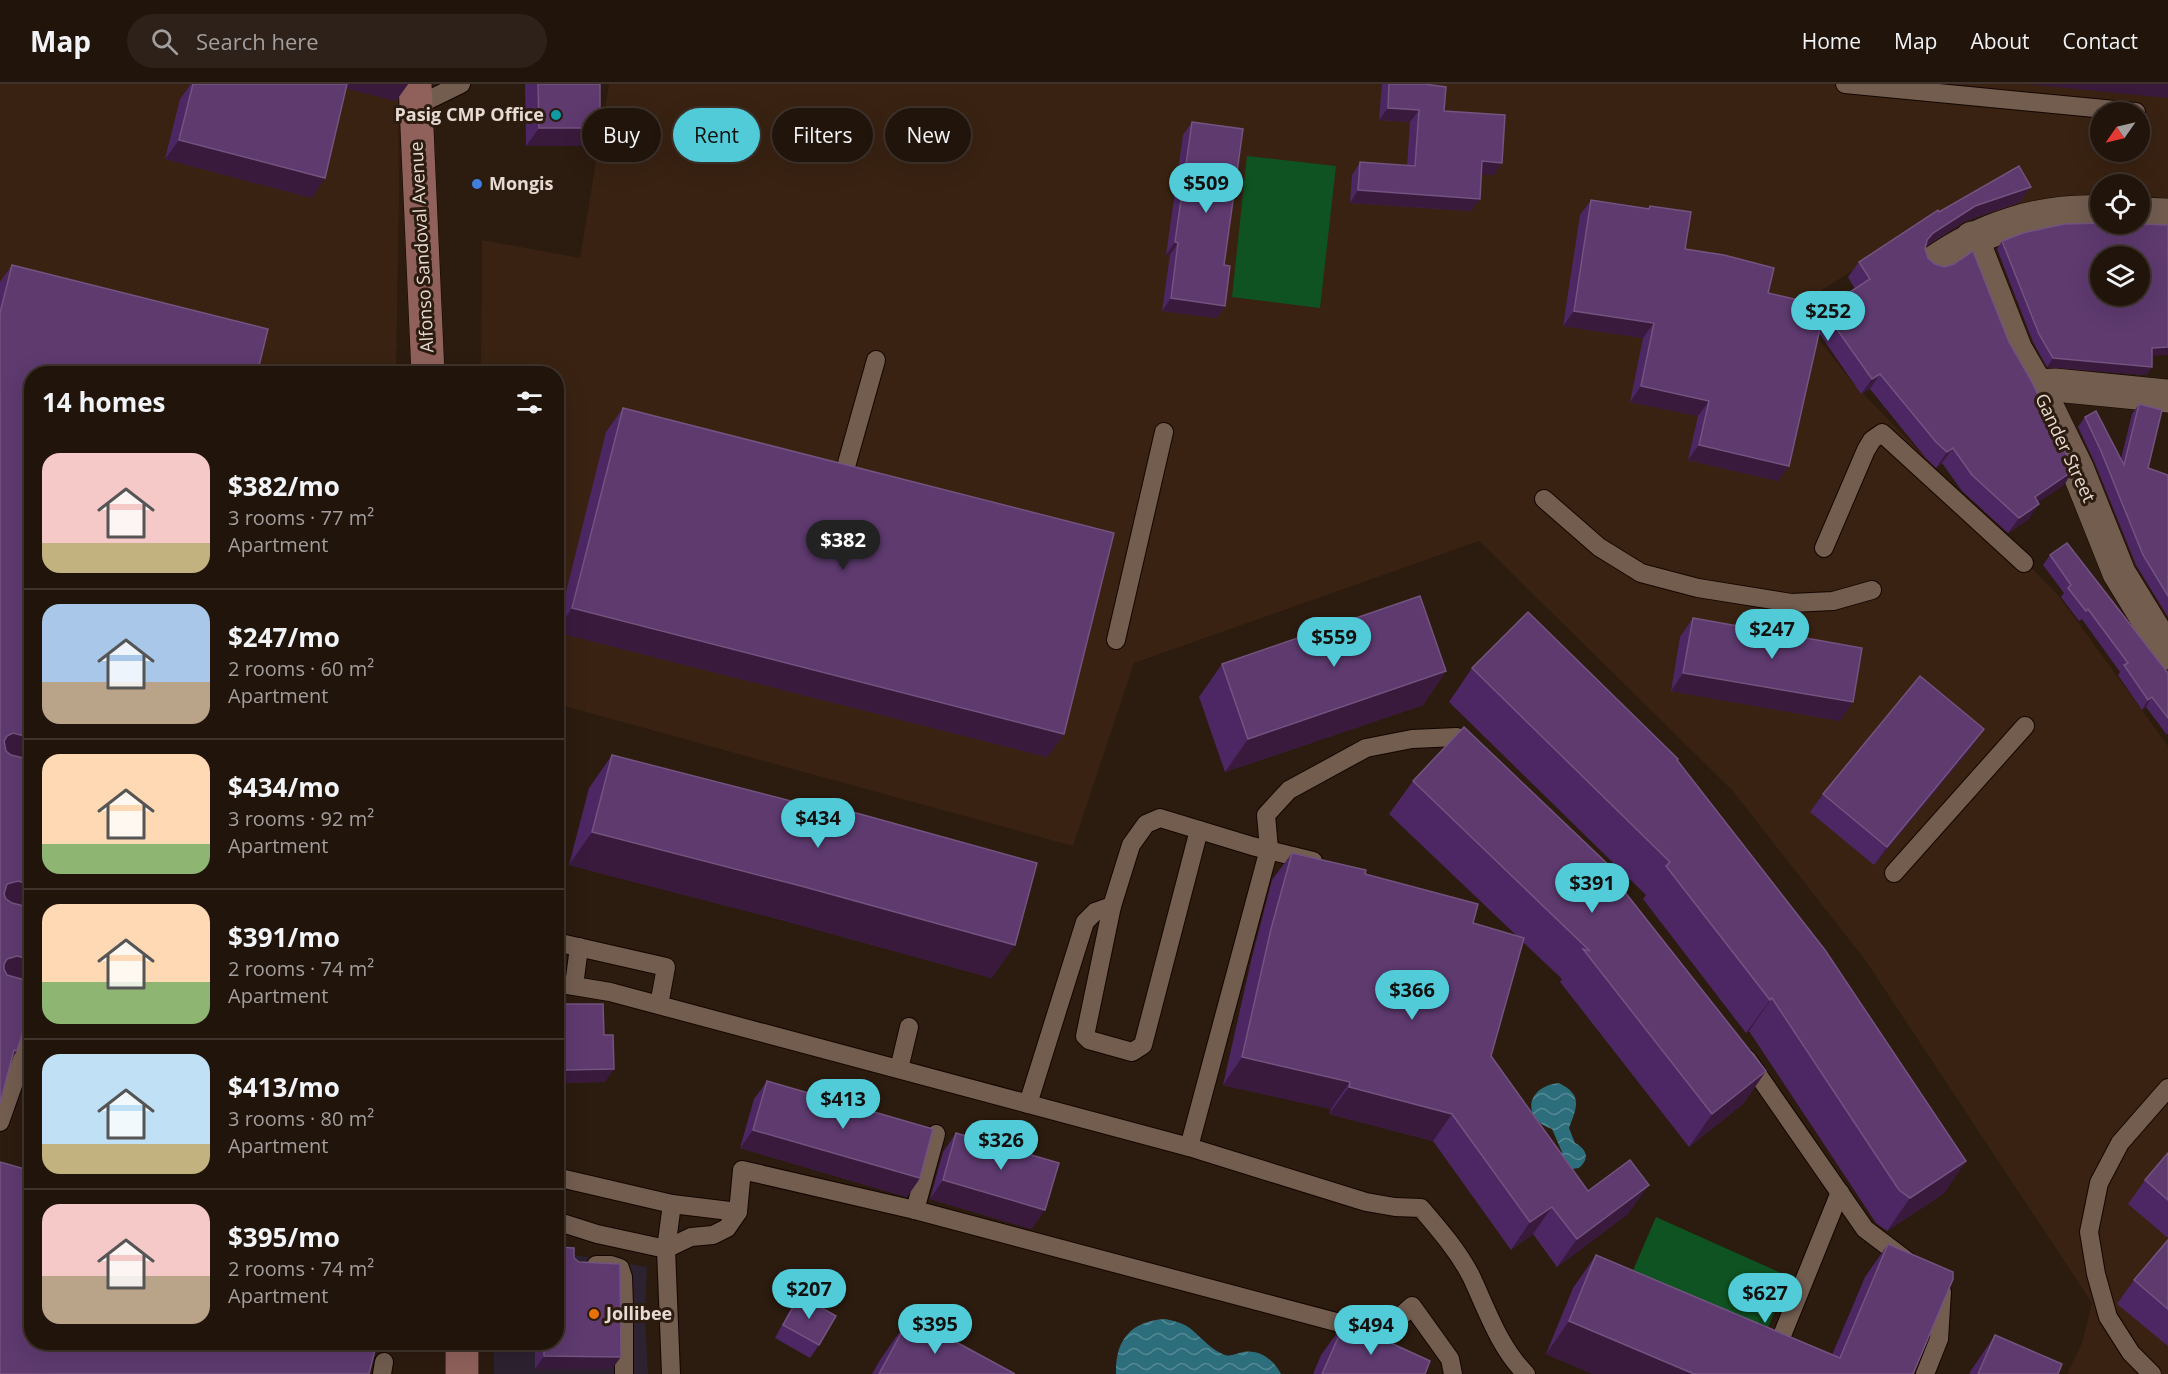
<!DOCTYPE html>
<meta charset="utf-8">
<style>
:root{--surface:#21140b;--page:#2d2119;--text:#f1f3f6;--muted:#a29e9d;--line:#3e332c;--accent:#52cbd8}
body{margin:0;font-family:"Open Sans",sans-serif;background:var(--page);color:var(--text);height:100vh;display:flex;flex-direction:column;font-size:22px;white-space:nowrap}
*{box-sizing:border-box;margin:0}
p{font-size:20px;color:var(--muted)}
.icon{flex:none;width:33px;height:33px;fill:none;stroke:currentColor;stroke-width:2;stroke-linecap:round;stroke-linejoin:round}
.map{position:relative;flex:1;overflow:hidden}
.panel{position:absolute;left:24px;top:282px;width:540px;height:984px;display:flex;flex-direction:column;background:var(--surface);border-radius:24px;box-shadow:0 6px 24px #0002,0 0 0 2px var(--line)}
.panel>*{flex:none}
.banner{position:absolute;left:582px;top:24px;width:570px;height:54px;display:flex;gap:12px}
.needle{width:39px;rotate:236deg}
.buttons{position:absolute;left:2090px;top:18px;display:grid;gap:12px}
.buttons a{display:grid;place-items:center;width:60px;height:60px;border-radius:50%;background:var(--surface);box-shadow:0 6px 24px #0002,0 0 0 2px var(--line);font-size:30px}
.price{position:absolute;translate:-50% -51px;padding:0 14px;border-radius:21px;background:var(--accent);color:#111;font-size:20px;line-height:39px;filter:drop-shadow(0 2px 3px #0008)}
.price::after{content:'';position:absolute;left:50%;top:36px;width:18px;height:14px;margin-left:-9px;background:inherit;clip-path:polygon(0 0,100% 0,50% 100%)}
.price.current{background:#222;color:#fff}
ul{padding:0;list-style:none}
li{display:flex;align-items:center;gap:18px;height:150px;padding:0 18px}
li+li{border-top:2px solid var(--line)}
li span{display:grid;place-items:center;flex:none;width:168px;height:120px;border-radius:18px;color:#555}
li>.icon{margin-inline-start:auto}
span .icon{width:72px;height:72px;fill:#fffc;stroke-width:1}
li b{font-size:26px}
h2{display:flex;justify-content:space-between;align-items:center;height:72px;padding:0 18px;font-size:26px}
.tag{padding:0 21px;border-radius:27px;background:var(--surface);box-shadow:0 6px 24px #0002,0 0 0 2px var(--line);font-size:21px;line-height:54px}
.tag.current{background:var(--accent);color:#111}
header{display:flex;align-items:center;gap:36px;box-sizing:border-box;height:84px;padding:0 30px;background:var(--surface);border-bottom:2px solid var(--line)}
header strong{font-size:28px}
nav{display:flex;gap:33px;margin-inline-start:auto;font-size:21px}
.search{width:420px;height:54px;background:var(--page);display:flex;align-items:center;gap:15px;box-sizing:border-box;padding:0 21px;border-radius:33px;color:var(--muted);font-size:22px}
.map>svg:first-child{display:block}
.commercial{fill:#2d2230}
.built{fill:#392212;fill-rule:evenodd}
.garden{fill:#0e5321}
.water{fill:url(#water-waves)}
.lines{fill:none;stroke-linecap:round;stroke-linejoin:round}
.lane-casing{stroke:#140600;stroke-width:20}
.street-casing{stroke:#140600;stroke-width:34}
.secondary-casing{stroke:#140600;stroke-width:34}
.lane{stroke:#725d4f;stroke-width:18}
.street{stroke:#725d4f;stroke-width:33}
.secondary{stroke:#90615b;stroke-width:33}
.wall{fill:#4d2763}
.shaded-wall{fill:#391a3d}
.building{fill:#5e3a6f;stroke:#73537f;stroke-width:1.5;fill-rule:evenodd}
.culture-dot{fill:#0f9aa8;stroke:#2c1b0f;stroke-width:2}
.shop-dot{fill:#3f7fe0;stroke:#2c1b0f;stroke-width:2}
.food-dot{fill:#e8710a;stroke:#2c1b0f;stroke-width:2}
.labels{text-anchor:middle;stroke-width:6;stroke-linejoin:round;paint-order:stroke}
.poi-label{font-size:18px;font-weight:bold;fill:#e6dad2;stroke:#2c1b0f;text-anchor:start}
.street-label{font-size:18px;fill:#e6dad2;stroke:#2c1b0f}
</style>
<header>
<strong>Map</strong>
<div class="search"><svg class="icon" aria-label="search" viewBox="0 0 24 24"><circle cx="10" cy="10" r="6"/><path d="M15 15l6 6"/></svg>Search here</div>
<nav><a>Home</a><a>Map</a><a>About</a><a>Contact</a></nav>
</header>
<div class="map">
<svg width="2168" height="1290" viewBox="0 0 2168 1290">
<defs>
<pattern id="water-waves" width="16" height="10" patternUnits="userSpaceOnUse" patternTransform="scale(1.5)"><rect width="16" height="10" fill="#2c6e7b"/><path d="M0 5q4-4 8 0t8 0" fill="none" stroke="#558993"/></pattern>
</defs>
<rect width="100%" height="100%" fill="#2c1b0f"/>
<polygon class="commercial" points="557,1168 647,1183 645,1235 648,1290 494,1290 494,1259 556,1258"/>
<g class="built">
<polygon points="0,0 398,0 399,108 396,289 32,290 0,827"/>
<path d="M609,0H2168V134L2139,133V100H2100V131L1947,126L1794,224L1853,299L2058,511L2168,662V1290H2067L2082,1259L2092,1219L1866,877L1732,706L1479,457L1134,579L1073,762L557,620L556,290H481L482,156L580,174ZM2100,28H2139V68H2100Z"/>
</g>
<g class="garden">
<polygon points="1247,72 1336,82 1320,224 1232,213"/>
<polygon points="1656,1133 1790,1193 1759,1264 1625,1205"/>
</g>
<g class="water">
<path d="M1559,999C1583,1011 1577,1023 1569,1044L1575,1059C1587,1065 1590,1075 1579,1084L1572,1085L1560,1071L1562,1068L1552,1045C1520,1034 1527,1002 1559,999Z"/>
<path d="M1165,1235C1174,1237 1184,1239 1191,1245C1202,1254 1211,1266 1225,1271C1231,1273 1237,1269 1243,1268C1260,1265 1274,1276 1281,1290H1116C1115,1256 1131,1237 1165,1235Z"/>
</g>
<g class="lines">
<defs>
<g id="lane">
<polyline points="1845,0 2136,28"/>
<polyline points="416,22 461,0"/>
<polyline points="847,379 876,276"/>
<polyline points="1544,415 1599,463 1641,489 1698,504 1791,519 1833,517 1872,506"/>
<polyline points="1824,464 1866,366 1872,356 1882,349 2024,479"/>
<polyline points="1116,556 1164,348"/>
<polyline points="1894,789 2025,642"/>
<polyline points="1112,822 1085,952 1089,956 1132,968 1143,961 1199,746"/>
<polyline points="556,858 666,883 659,921"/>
<path d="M556,899L610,908L1189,1063L1366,1118L1395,1123L1421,1124C1439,1145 1458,1167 1471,1192C1487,1226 1499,1263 1526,1290"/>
<polyline points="574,902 579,863"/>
<polyline points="1747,975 1865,1145 1906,1176"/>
<polyline points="899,985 909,943"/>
<polyline points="1028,1020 1085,838 1095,828 1112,822 1131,761 1146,740 1160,734 1252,762 1313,777"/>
<polyline points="0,1038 32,947"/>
<polyline points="1189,1063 1269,765 1266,731 1289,706 1366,664 1412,655 1457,653 1474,666"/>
<polyline points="556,1093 672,1120 738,1128"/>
<polyline points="915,1126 936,1050"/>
<polyline points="556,1137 597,1150 666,1165 691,1153 713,1151 727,1144 738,1128 742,1086 915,1126 1381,1250 1412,1222 1450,1275 1453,1290"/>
<polyline points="596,1181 611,1181 620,1184 623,1193 624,1220"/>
<polyline points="1781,1254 1840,1108"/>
<polyline points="382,1290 384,1278"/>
<polyline points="624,1290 624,1239"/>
<polyline points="671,1290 666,1165 672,1120"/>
<polyline points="1925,1290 1939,1255 1942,1208 1935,1202"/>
<polyline points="2152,1290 2131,1269 2108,1233 2096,1190 2089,1148 2099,1099 2120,1059 2168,1004"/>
</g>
<g id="street">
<polyline points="2139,130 2168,131"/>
<polyline points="1972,154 2016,266 2037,302 2077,384 2119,489 2168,569"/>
<path d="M1933,179C1981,145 2040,125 2100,128"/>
<polyline points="2037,302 2055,301 2168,312"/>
</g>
<g id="secondary">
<polyline points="415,0 428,290"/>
<polyline points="462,1258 462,1290"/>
</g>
</defs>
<use href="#lane" class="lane-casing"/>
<use href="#street" class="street-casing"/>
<use href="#secondary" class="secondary-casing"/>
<use href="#lane" class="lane"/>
<use href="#street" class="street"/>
<use href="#secondary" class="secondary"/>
</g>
<g class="wall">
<polygon points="191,0 408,0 396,17 346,4 312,114 165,75 180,15"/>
<polygon points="525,0 600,0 600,44 587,62 526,62"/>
<polygon points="1382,0 1424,0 1494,91 1481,90 1471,127 1350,119 1352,91 1360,78 1407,82 1410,38 1379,36"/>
<polygon points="1192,38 1224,181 1225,222 1217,234 1162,227 1170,171 1166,171 1183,51"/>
<polygon points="1591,116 1648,124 1650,122 1685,165 1768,209 1824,225 1855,205 1848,193 1859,178 1939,128 2020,118 1965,137 1926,162 1925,165 1928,174 2064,401 2038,418 2029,435 2008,449 1962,407 1942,379 1936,384 1925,373 1870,305 1861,310 1819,249 1778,397 1688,376 1698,332 1630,318 1643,254 1563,242 1580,131"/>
<polygon points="2002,157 2152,272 2152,283 2146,291 2047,283 2033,258 1997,165"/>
<polygon points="12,181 32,290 17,967 11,976 0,1020 0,198"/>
<polygon points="2139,320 2148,384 2168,391 2168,533 2136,481 2094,377 2078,343 2085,333 2121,375 2132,330"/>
<polygon points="623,324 1064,650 1047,673 556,548 606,348"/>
<polygon points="2050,471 2168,589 2168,649 2167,651 2146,623 2142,626 2118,591 2120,588 2082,535 2079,537 2061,513 2064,509 2043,481"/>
<polygon points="1693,534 1840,637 1671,607 1680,553"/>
<polygon points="1222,580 1446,587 1423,621 1225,688 1199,613"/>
<polygon points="1472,584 1677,676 1966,1077 1943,1110 1887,1147 1876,1139 1749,947 1746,949 1643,815 1646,811 1449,618"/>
<polygon points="1984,645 1971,664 1874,781 1810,728 1823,710"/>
<polygon points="612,671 828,726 831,722 992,894 778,835 569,781 589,704"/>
<polygon points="1413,697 1614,794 1766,987 1743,1020 1689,1063 1560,898 1562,895 1523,858 1491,972 1588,1107 1629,1129 1557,1183 1533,1150 1511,1166 1433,1057 1329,1030 1331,1025 1223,1001 1252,873 1272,796 1292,769 1365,790 1473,839 1517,852 1389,730"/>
<polygon points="563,920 605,998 556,999 556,929"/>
<polygon points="767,997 920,1094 907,1113 740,1064 754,1015"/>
<polygon points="956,1049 1032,1145 930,1115 943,1068"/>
<polygon points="2168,1069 2168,1154 2128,1120 2145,1096"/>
<polygon points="2168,1156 2168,1262 2117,1220 2134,1196"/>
<polygon points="1888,1160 1913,1290 1593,1290 1546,1270 1573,1204 1596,1171 1832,1271 1865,1193"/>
<polygon points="558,1163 574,1174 579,1178 612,1285 535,1285 535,1258 556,1258 556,1166"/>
<polygon points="800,1211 819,1261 810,1274 775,1254 791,1224"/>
<polygon points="910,1233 1015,1290 872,1290 880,1276"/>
<polygon points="1345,1238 1425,1290 1313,1290 1321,1271"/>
<polygon points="1995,1251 2058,1290 1969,1290 1972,1285"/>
</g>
<g class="shaded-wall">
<polygon points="338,0 408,0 396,17 337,2"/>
<polygon points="2026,0 2168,0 2168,14"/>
<polygon points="1388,24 1419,26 1410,38 1379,36"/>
<polygon points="539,44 600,44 587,62 526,62"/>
<polygon points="179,56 325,94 312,114 165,75"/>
<polygon points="1482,77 1502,79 1494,91 1473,90"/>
<polygon points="2031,103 2020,118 1965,137 1922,164 1927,156 1933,149 1975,122"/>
<polygon points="1358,106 1480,115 1471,127 1350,119"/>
<polygon points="1175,158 1178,159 1170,171 1166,171"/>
<polygon points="1171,214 1225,222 1217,234 1162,227"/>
<polygon points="1574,227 1654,239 1643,254 1563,242"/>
<polygon points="2168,263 2168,271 2146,272 2152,264"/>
<polygon points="2053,274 2152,283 2146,291 2047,283"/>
<polygon points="1880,290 1870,305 1861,310 1872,295"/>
<polygon points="1641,302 1709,317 1698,332 1630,318"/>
<polygon points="1699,361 1789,382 1778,397 1688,376"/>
<polygon points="1953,364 1942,379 1936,384 1947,368"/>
<polygon points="2074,386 2064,401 2024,428 2035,413"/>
<polygon points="2039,420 2029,435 2008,449 2019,434"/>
<polygon points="572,524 1064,650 1047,673 556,548"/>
<polygon points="1446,587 1423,621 1225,688 1248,655"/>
<polygon points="1683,589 1853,618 1840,637 1671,607"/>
<polygon points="2152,613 2146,623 2142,626 2148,616"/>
<polygon points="1984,645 1971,664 1874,781 1887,763"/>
<polygon points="13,649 32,654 32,678 0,671 0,662 7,652"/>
<polygon points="592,748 801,802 1015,861 992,894 778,835 569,781"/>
<polygon points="18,797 32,801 32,826 0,819 7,800"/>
<polygon points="17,872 32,876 32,899 2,893 0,885 7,875"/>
<polygon points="1772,914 1749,947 1746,949 1770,916"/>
<polygon points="14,966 17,967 2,988"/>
<polygon points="1242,973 1350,998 1331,1025 1223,1001"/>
<polygon points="614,985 605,998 556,999 556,997 564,986"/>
<polygon points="1766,987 1743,1020 1689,1063 1712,1030"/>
<polygon points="1349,1003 1452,1030 1433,1057 1329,1030"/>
<polygon points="753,1046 920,1094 907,1113 740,1064"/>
<polygon points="1966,1077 1943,1110 1887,1147 1910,1114"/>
<polygon points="943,1096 1045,1126 1032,1145 930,1115"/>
<polygon points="1649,1101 1629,1129 1557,1183 1577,1155"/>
<polygon points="1552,1123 1533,1150 1511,1166 1530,1138"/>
<polygon points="1569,1237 1694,1290 1593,1290 1546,1270"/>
<polygon points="544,1272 621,1273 612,1285 535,1285"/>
</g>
<g class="building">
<polygon points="193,0 347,0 325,94 179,56"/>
<polygon points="538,0 600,0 600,44 539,44"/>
<polygon points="1389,0 1424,0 1446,3 1444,27 1505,31 1502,79 1482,77 1480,115 1358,106 1360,78 1415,82 1419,26 1388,24"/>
<polygon points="1192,38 1243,45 1224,181 1230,182 1225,222 1171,214 1178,159 1175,158"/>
<polygon points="2019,82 2031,103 1975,122 1933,149 1927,156 1925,165 1928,174 1935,180 1944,183 1954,180 1973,167 2009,258 2031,296 2074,386 2035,413 2039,420 2019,434 1972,391 1953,364 1947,368 1936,358 1880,290 1872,295 1824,227 1789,382 1699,361 1709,317 1641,302 1654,239 1574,227 1591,116 1649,125 1650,122 1691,128 1685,165 1724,171 1774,184 1768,209 1825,222 1824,225 1870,195 1859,178 1938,126 1939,128"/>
<path d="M2100,139V140L2139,139L2144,140L2168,141V263L2152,264V283L2053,274L2039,250L2002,157L2023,149L2064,140ZM2100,172H2139V212H2100Z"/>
<polygon points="12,181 268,245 257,290 32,290 32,654 13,649 7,652 4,657 6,667 11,671 32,676 32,801 18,797 7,800 4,810 6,815 12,819 32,824 32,876 17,872 7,875 4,880 4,885 7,891 32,898 32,918 17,967 14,966 0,1020 0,229"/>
<polygon points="2139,320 2162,326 2148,384 2168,391 2168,512 2143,471 2101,367 2085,333 2096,327 2124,381"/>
<polygon points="623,324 1114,449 1064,650 572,524"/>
<polygon points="2067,459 2168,589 2168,634 2152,613 2148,616 2124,581 2128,579 2088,525 2086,527 2068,504 2071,501 2050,471"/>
<polygon points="1420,512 1446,587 1248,655 1222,580"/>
<polygon points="1528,528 1678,675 1677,676 1825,866 1966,1077 1910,1114 1899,1106 1772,914 1770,916 1666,782 1670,778 1472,584"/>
<polygon points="1693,534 1862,564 1853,618 1683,589"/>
<polygon points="1920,592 1984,645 1887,763 1823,710"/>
<polygon points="1464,643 1617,789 1613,793 1766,987 1712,1030 1583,865 1590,867 1413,697"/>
<polygon points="612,671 830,727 831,722 1037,779 1015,861 801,802 592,748"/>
<polygon points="1292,769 1366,786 1365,790 1478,820 1473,839 1524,854 1491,972 1588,1107 1630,1076 1649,1101 1577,1155 1552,1123 1530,1138 1452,1030 1349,1003 1350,998 1242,973 1271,845"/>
<polygon points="563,920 603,920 604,951 613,951 614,985 564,986"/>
<polygon points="767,997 933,1045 920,1094 753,1046"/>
<polygon points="956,1049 1059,1079 1045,1126 943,1096"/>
<polygon points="2168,1069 2168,1116 2145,1096"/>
<polygon points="0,1078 32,1087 32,1258 377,1258 369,1290 0,1290"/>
<polygon points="2168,1156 2168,1225 2134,1196"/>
<polygon points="1888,1160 1953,1188 1953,1195 1913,1290 1694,1290 1569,1237 1596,1171 1840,1274"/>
<polygon points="558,1163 574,1164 574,1174 579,1178 620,1180 621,1273 544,1272 544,1258 556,1258 556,1176 558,1176"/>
<polygon points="800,1211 836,1232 819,1261 783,1241"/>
<polygon points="910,1233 1015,1290 879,1290"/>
<polygon points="1345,1238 1430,1277 1425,1290 1322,1290"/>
<polygon points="1995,1251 2062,1280 2058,1290 1978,1290"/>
</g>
<circle class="culture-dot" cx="556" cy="31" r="6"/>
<circle class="shop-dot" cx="477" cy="100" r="6"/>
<circle class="food-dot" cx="594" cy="1230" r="6"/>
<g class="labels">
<g class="poi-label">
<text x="544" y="37" text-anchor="end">Pasig CMP Office</text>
<text x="489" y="106">Mongis</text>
<text x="606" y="1236">Jollibee</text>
</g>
<g class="street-label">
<text transform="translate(422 163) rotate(-93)" y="6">Alfonso Sandoval Avenue</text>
<text transform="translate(2065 364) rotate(65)" y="6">Gander Street</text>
</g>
</g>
</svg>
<div class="buttons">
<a><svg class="needle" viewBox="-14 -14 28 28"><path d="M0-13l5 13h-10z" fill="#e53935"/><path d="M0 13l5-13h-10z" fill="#a29e9d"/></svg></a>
<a><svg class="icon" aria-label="locate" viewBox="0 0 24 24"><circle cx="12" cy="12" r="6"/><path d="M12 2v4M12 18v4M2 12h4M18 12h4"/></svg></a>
<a><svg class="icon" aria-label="layers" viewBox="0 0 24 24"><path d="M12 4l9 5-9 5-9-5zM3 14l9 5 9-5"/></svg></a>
</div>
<b class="price" style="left:1206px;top:130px">$509</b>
<b class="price" style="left:1828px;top:258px">$252</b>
<b class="price current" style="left:843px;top:487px">$382</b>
<b class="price" style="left:1772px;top:576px">$247</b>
<b class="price" style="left:1334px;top:584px">$559</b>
<b class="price" style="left:818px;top:765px">$434</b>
<b class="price" style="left:1592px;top:830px">$391</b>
<b class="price" style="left:1412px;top:937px">$366</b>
<b class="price" style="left:843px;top:1046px">$413</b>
<b class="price" style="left:1001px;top:1087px">$326</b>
<b class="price" style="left:809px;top:1236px">$207</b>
<b class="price" style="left:1765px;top:1240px">$627</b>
<b class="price" style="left:935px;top:1271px">$395</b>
<b class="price" style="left:1371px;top:1272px">$494</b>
<div class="banner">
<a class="tag">Buy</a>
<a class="tag current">Rent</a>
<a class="tag">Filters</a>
<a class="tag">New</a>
</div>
<section class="panel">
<h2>14 homes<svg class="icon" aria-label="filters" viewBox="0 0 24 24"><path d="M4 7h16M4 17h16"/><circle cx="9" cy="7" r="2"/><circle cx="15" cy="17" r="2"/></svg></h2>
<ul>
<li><span style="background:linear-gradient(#f6c9c9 75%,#c2b280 0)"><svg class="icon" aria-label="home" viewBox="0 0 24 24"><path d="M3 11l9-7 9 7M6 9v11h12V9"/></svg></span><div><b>$382/mo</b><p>3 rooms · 77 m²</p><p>Apartment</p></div></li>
<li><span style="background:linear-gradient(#a9c7e8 65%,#b9a48a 0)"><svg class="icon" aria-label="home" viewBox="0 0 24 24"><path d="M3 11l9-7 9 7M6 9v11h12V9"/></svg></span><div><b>$247/mo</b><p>2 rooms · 60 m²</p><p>Apartment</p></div></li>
<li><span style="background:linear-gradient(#ffd9b3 75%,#8fb573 0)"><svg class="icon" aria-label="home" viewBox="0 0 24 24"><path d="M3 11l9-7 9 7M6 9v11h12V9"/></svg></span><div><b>$434/mo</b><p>3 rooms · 92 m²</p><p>Apartment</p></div></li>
<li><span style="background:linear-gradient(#ffd9b3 65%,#8fb573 0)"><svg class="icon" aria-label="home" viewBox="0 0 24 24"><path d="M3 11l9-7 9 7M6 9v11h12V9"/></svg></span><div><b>$391/mo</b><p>2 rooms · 74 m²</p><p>Apartment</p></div></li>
<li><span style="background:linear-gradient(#bfe0f5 75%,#c2b280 0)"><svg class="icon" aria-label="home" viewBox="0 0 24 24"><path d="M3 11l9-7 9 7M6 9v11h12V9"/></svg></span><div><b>$413/mo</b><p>3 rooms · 80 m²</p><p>Apartment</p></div></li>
<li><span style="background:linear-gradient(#f6c9c9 60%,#b9a48a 0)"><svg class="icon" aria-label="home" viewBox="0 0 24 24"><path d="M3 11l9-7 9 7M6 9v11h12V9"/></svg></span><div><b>$395/mo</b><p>2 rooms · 74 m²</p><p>Apartment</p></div></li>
</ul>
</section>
</div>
